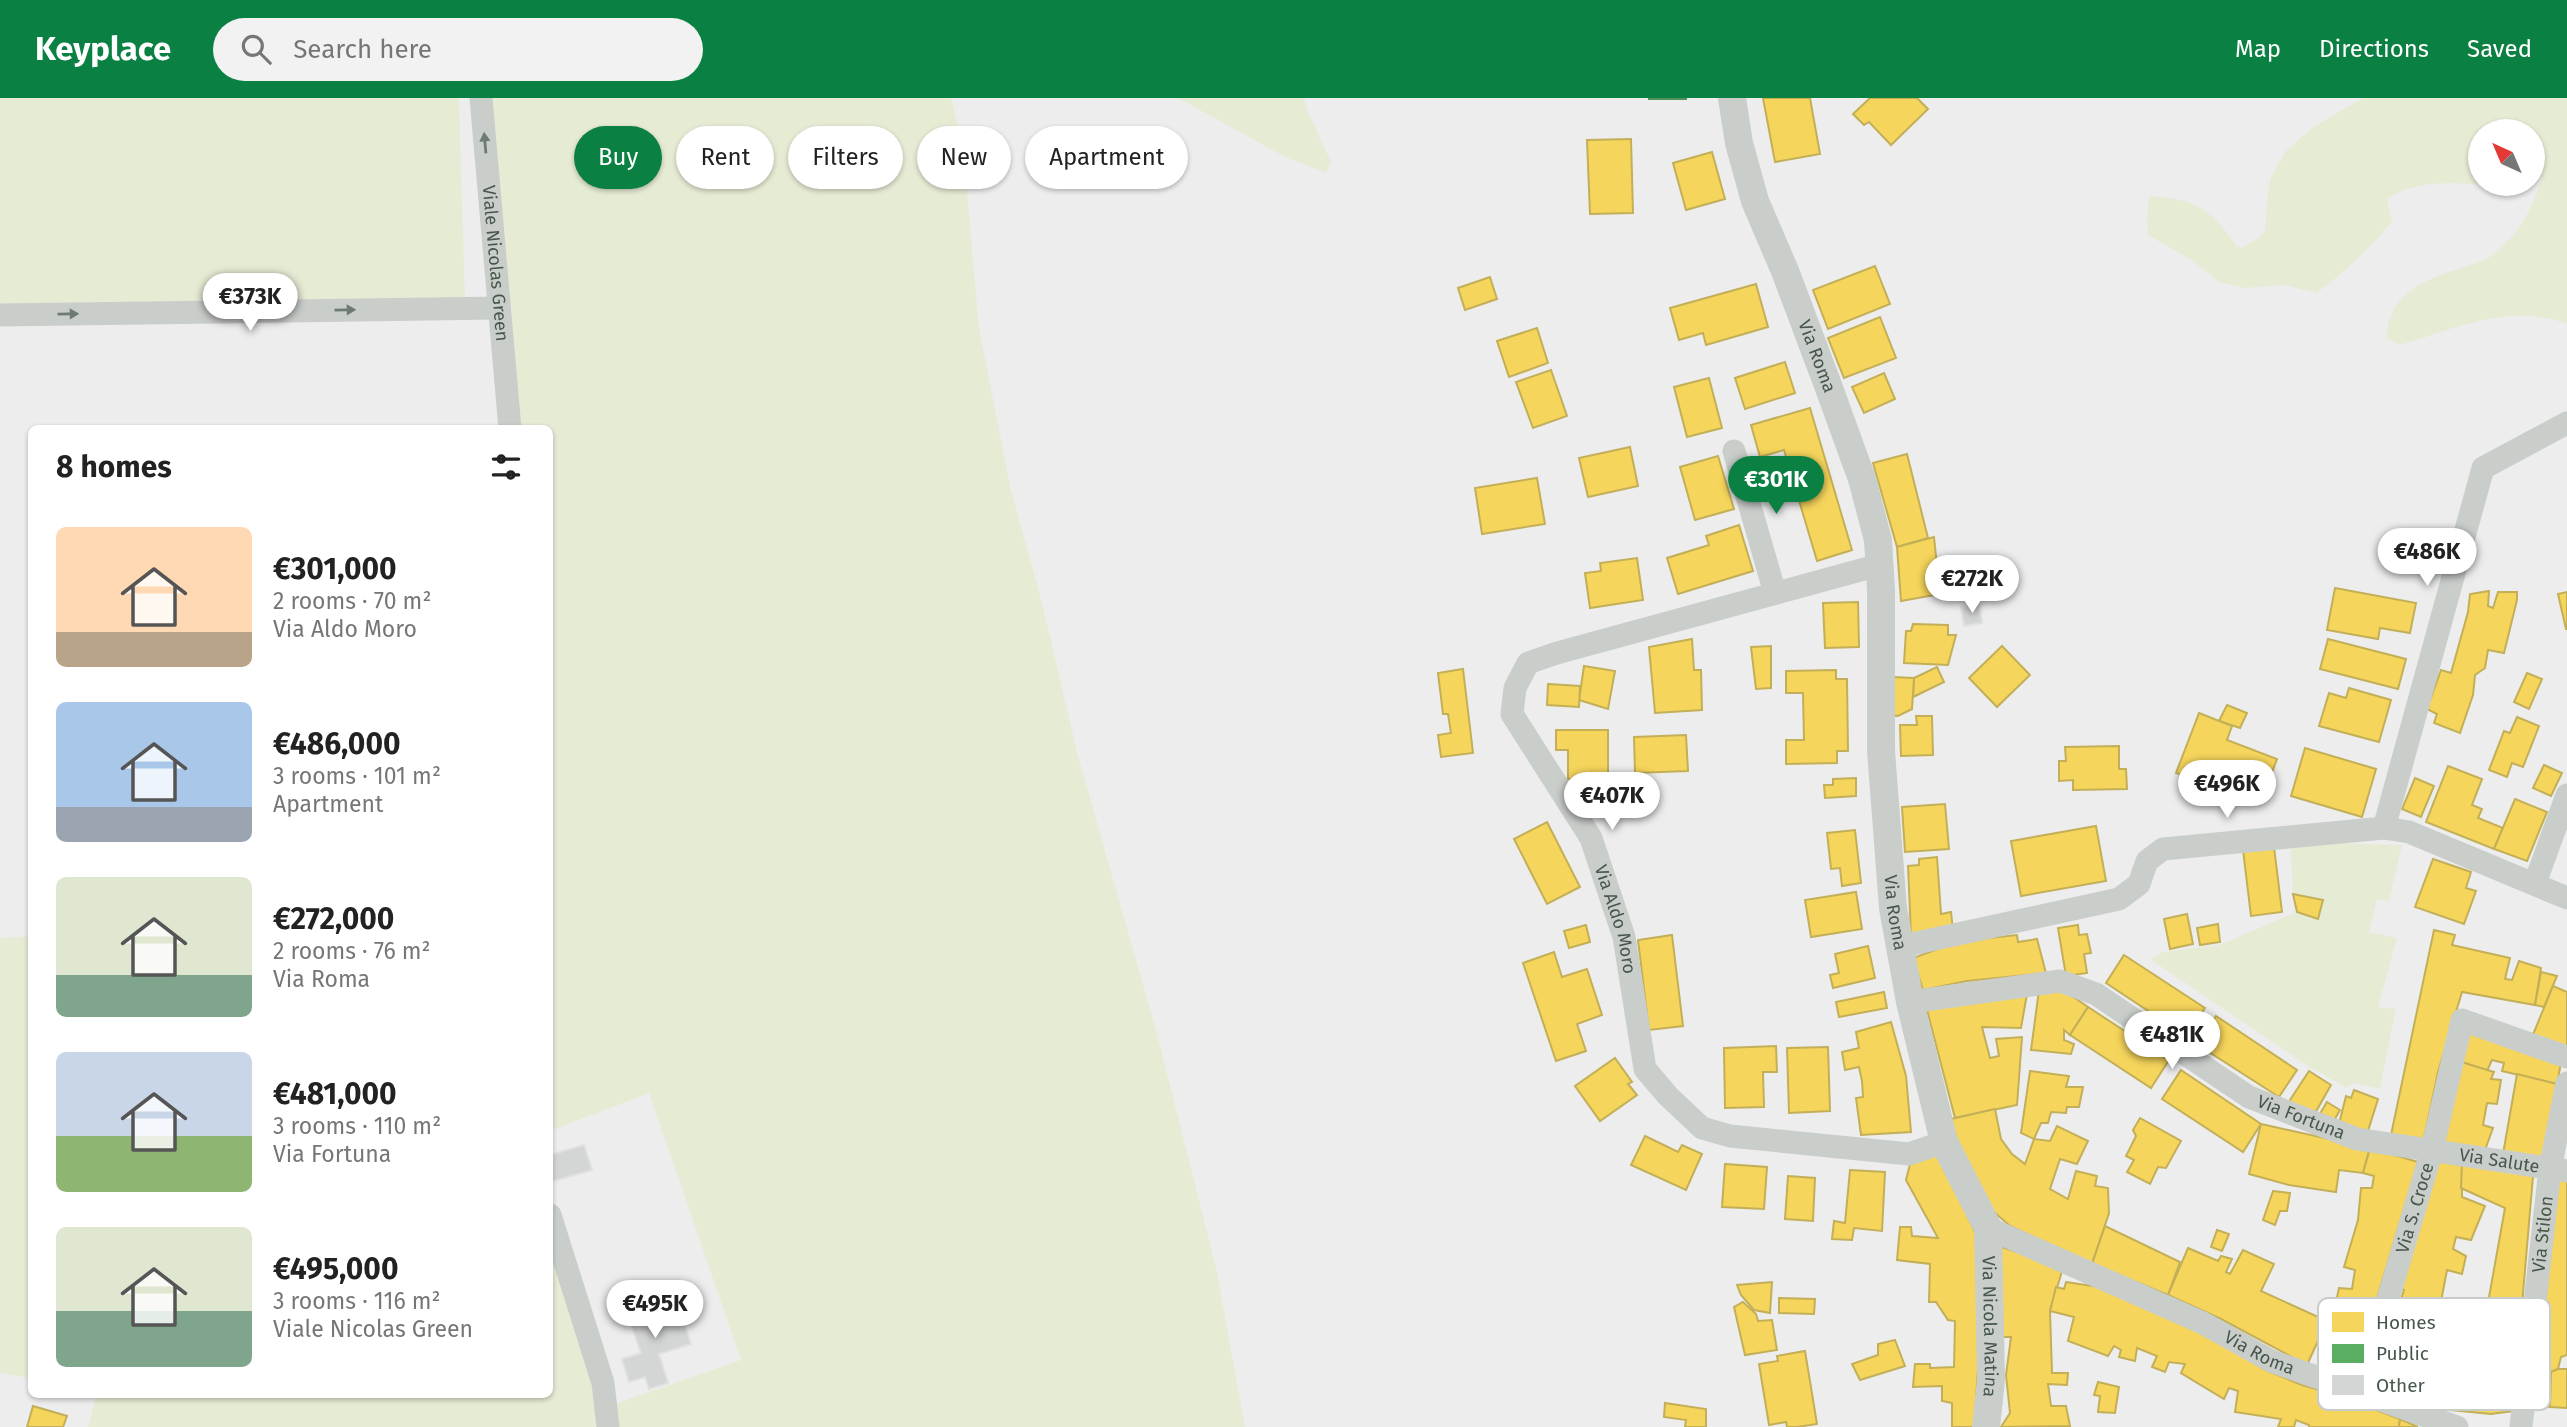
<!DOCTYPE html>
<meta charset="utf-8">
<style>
:root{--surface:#fff;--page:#f2f2f2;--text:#222;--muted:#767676;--accent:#0b8043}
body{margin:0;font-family:"Fira Sans",sans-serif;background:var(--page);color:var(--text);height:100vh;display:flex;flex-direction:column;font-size:26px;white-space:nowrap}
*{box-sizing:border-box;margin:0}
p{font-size:23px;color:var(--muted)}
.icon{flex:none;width:38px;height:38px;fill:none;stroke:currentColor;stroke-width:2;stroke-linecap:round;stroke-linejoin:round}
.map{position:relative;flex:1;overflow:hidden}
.panel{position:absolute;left:28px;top:327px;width:525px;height:973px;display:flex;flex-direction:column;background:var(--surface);border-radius:10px;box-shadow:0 2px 5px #0004}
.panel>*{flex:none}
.top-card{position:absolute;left:574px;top:28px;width:665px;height:63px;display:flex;gap:14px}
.needle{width:46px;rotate:316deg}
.buttons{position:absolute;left:2468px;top:21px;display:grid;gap:14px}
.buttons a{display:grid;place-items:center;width:77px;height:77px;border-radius:50%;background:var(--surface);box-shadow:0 2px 5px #0004;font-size:35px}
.price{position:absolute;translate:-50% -60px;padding:0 16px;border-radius:24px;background:#fff;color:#222;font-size:23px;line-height:46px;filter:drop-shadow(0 2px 4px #0008)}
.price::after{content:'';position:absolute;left:50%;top:42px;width:21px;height:16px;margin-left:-10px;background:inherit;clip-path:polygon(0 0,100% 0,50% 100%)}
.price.selected{background:var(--accent);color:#fff}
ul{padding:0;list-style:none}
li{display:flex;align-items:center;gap:21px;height:175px;padding:0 28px}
li span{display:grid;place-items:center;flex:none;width:196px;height:140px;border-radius:10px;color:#555}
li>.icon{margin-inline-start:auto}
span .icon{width:84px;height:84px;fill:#fffc;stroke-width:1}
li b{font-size:30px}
h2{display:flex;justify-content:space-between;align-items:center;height:84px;padding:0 28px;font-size:30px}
.chip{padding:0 24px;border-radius:32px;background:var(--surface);box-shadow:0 2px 5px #0004;font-size:24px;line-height:63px}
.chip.selected{background:var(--accent);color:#fff}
header{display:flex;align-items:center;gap:42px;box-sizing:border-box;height:98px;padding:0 35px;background:var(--accent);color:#fff}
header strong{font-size:33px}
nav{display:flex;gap:38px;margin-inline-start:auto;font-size:24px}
.search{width:490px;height:63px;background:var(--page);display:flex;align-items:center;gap:18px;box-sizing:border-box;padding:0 24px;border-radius:38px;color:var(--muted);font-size:26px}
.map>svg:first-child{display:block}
.green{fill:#e6ebd4}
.homes{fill:#f6d55c;stroke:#c2af57;stroke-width:2}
.public{fill:#5aae61;stroke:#54945a;stroke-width:2}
.building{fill:#d4d6d5;stroke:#dfe0e0;stroke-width:2}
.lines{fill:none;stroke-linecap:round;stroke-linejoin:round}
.minor{stroke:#cacecb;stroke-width:23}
.tertiary{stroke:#cacecb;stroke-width:28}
.oneway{fill:#6e7b71}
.labels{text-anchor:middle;stroke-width:7;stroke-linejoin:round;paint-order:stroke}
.street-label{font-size:18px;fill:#47574b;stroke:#fff}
.key{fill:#fff;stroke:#c8cdc9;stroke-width:2}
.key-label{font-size:19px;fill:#47574b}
</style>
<header>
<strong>Keyplace</strong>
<div class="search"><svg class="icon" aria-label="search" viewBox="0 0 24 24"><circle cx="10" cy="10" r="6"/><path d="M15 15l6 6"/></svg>Search here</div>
<nav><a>Map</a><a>Directions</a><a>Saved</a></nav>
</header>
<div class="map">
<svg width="2567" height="1329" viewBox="0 0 2567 1329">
<rect width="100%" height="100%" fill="#eeedee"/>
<g class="green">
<polygon points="0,0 459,0 465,201 0,210"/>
<polygon points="481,0 951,0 963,47 979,230 1011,392 1043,509 1078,658 1156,932 1217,1174 1245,1329 88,1329 96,1297 550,1297 550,1117 606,1309 741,1262 649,995 550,1033 550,331 510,331"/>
<polygon points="1178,0 1304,0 1307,12 1331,64 1326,75 1285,59"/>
<path d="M2363,0H2567V226C2511,204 2454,231 2400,247L2386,240C2390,192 2427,181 2467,168C2474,165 2485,163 2491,158C2522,135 2530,112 2543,79L2532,81V33H2480V86H2518L2510,89C2470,87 2421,77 2387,101L2392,124C2368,151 2346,174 2316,195L2284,187L2244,190L2219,184L2190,161L2148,137L2147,120L2149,98C2196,101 2211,110 2237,149L2242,150L2262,138L2265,132L2268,92L2272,77L2286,53L2313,29Z"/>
<polygon points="2290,744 2402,747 2389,803 2377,802 2369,834 2397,840 2378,909 2396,911 2380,991 2354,985 2346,990 2305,966 2150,861 2163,854 2219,847 2297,814 2318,821 2322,802 2293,796"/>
<polygon points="31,838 32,839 31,1280 0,1275 0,840"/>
</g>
<g class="homes">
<polygon points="1763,0 1810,0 1820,56 1775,64"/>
<polygon points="1870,0 1917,0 1928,11 1891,47 1869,24 1864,27 1853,16"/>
<polygon points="1631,41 1633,115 1590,116 1587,42"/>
<polygon points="1712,54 1725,101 1686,112 1673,65"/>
<polygon points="1875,168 1890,206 1828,231 1813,192"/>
<polygon points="1490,179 1497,201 1465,212 1458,190"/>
<polygon points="1756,186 1768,229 1706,247 1703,235 1679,242 1670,210"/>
<polygon points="1880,219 1896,260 1844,280 1828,240"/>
<polygon points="1537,230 1548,265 1509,279 1497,243"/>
<polygon points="1785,264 1795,295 1745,311 1735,280"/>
<polygon points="1551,272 1567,318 1533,330 1516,284"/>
<polygon points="1884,275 1895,301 1864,315 1852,289"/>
<polygon points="1709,280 1722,330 1687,339 1674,289"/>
<polygon points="1810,310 1852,452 1817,463 1784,352 1760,359 1751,327"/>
<polygon points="1630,349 1638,388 1588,399 1579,360"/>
<polygon points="1907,356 1928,440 1897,449 1873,365"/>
<polygon points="1718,358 1734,411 1695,422 1680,369"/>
<polygon points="1537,380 1545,426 1482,436 1475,390"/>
<polygon points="1739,427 1753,473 1678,496 1667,460 1709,447 1706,438"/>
<polygon points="1934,439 1940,496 1901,503 1897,449"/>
<polygon points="1637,460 1643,502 1590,510 1585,475 1601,473 1600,465"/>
<polygon points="2335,490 2416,505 2410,535 2380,530 2378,541 2327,532"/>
<polygon points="2489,493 2488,508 2493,510 2498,494 2517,494 2517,502 2504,555 2488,552 2485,570 2475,577 2473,597 2460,635 2434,625 2437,616 2427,611 2441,572 2451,575 2468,514 2470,496"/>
<polygon points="2567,494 2567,531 2566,531 2558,496"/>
<polygon points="1858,504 1859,549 1825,550 1823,505"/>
<polygon points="1913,526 1948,527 1948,537 1956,537 1948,567 1904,565 1906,533 1911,533"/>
<polygon points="1692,541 1694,572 1701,572 1702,612 1655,615 1649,549"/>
<polygon points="2328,541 2406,561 2398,591 2320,571"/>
<polygon points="1771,548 1771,590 1756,591 1751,549"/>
<polygon points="2002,548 2030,577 1997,609 1969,580"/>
<polygon points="1584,568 1615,573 1608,611 1579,602"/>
<polygon points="1937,569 1944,584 1913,599 1914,580"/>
<polygon points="1463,571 1473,655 1441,659 1438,637 1451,635 1448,616 1443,616 1438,575"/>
<polygon points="1836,572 1836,581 1847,581 1848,653 1837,653 1837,665 1786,666 1786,642 1804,642 1803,595 1786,595 1786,573"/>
<polygon points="2527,575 2542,581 2529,611 2514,604"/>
<polygon points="1892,579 1914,580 1912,611 1898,618 1889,617"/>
<polygon points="1548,586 1580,588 1579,609 1547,607"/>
<polygon points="2349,590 2391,602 2379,644 2319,628 2329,595 2346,600"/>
<polygon points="2227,607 2247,615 2240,630 2219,623"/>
<polygon points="2199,615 2232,628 2227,642 2277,661 2260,706 2176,675"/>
<polygon points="1916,618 1932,618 1933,657 1901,658 1900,627 1917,627"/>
<polygon points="2517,619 2539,628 2523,669 2512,665 2507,679 2489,672 2504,633 2510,635"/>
<polygon points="1556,632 1608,632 1608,688 1583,688 1583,681 1568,681 1568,652 1556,652"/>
<polygon points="1686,637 1688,673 1635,675 1634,639"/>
<polygon points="2119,648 2119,671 2126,671 2127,691 2073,692 2073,682 2059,683 2059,663 2066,663 2065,649"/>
<polygon points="2305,650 2376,671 2362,719 2291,698"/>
<polygon points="2544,667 2562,675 2551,698 2533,690"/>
<polygon points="2448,668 2482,681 2472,707 2482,711 2478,720 2503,730 2494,751 2426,724"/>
<polygon points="1856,680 1856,698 1825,700 1824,687 1833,687 1833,681"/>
<polygon points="2415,680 2434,688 2421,719 2402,711"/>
<polygon points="2515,701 2547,714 2527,763 2494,751"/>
<polygon points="1945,706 1949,751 1905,754 1902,709"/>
<polygon points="1547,724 1580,789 1547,806 1514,741"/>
<polygon points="2096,728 2106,783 2021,798 2011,743"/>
<polygon points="1855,732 1861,785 1842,788 1840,770 1831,771 1827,735"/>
<polygon points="2274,749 2282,814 2251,818 2243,752"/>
<polygon points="1937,759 1941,816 1951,814 1953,832 1911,837 1908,768 1919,767 1919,761"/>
<polygon points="2433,761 2471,774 2466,790 2476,793 2464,826 2415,809"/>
<polygon points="1856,794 1862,831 1811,839 1805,802"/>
<polygon points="2293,796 2323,802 2318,821 2297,814"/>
<polygon points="2187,816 2193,846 2170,851 2164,821"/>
<polygon points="2218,826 2220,844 2200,847 2197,830"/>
<polygon points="1586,827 1590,844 1569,850 1564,833"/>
<polygon points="2078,827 2079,837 2087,836 2091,855 2084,856 2087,875 2066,878 2058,830"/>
<polygon points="2434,832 2455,837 2452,847 2510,860 2505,881 2512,882 2519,863 2541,870 2535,907 2462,894 2438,974 2423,1045 2391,1037"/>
<polygon points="1672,837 1683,928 1649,932 1638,842"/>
<polygon points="2017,837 2018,844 2037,841 2046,875 1967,883 1923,892 1913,860 1960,843"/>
<polygon points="1868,848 1875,880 1833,890 1830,877 1839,875 1835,856"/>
<polygon points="1554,854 1562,879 1587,871 1602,917 1577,926 1586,953 1556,963 1523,865"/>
<polygon points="2124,857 2205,910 2186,938 2106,885"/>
<polygon points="2541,874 2557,878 2544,909 2535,907"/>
<polygon points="2553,888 2567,894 2567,952 2532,939"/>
<polygon points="2039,892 2066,894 2088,909 2070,937 2064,932 2064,942 2074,946 2071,956 2031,952"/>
<polygon points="1884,894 1887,910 1839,919 1836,904"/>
<polygon points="2027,896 2021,930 1982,929 1990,960 1999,958 1996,941 2022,939 2017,1007 1955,1020 1926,908"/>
<polygon points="2088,909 2169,962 2151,990 2070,937"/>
<polygon points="2216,918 2297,972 2279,999 2198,947"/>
<polygon points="1891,924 1906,978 1911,1034 1861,1037 1856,1000 1863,999 1862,983 1859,969 1845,972 1842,954 1859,950 1856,934"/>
<polygon points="2471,933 2561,965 2557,986 2502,973 2504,965 2492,962 2487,973 2458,963"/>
<polygon points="1776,948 1777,974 1763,974 1764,1009 1725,1010 1724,950"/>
<polygon points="1828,949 1830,1013 1789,1015 1787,950"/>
<polygon points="1615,960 1632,984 1628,986 1637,997 1600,1023 1575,988"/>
<polygon points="2458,963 2494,974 2491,981 2501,982 2497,1006 2487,1005 2483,1027 2493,1030 2485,1052 2438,1046"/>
<polygon points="2181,972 2261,1026 2243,1054 2162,1001"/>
<polygon points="2030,973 2069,978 2066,989 2083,989 2079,1009 2067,1009 2066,1015 2051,1014 2048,1025 2041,1025 2034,1041 2021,1035"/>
<polygon points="2309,973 2331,987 2314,1017 2288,1005"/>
<polygon points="2517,976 2557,986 2542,1063 2503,1056"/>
<polygon points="2354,992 2378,1001 2367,1036 2338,1030 2346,998 2351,1000"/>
<polygon points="2327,1004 2340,1012 2332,1026 2318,1019"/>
<polygon points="1995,1011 2001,1041 2012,1056 2025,1066 2034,1041 2050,1043 2057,1028 2088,1043 2077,1066 2060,1061 2050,1091 2068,1101 2076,1073 2097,1078 2095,1088 2108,1090 2109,1115 2092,1166 2010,1128 1994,1114 1965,1070 1951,1021"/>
<polygon points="2140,1020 2181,1043 2166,1070 2158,1069 2150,1086 2127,1074 2134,1062 2126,1058 2136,1038 2133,1032"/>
<polygon points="2261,1026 2370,1050 2363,1075 2339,1072 2336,1094 2289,1087 2249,1076"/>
<polygon points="1645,1038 1678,1054 1682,1047 1702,1056 1686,1092 1631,1067"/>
<polygon points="2370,1050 2418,1064 2372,1217 2335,1208 2339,1190 2352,1191 2355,1172 2344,1169 2358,1122 2361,1090 2372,1090 2374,1078 2363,1075"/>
<polygon points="1939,1056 1980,1145 1978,1271 1974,1329 1952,1329 1952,1305 1942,1303 1942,1288 1913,1289 1915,1266 1930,1266 1930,1270 1954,1269 1955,1223 1948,1222 1936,1204 1929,1204 1930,1166 1897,1162 1900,1129 1911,1129 1912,1138 1938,1140 1906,1082 1910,1066"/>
<polygon points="2433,1061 2462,1064 2462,1099 2485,1108 2471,1142 2456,1139 2453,1151 2466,1158 2462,1176 2447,1172 2432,1251 2414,1249 2414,1255 2446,1260 2441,1311 2403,1303 2368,1287 2386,1222 2394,1224 2404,1192 2397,1188"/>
<polygon points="2462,1064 2533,1078 2513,1313 2491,1316 2441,1311 2445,1272 2454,1274 2455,1266 2477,1266 2505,1110 2461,1090"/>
<polygon points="1725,1066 1767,1069 1764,1111 1722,1109"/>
<polygon points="1850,1072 1885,1074 1882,1133 1854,1130 1852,1142 1832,1141 1834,1123 1845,1125"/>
<polygon points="1788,1078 1815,1080 1813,1123 1785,1121"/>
<polygon points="2555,1081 2567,1082 2567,1257 2561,1259 2558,1271 2551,1274 2550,1309 2537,1308 2540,1220"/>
<polygon points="2273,1093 2290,1095 2287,1113 2280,1113 2275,1127 2263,1122"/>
<polygon points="2105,1128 2180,1164 2168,1197 2092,1166"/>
<polygon points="2217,1132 2229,1136 2222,1153 2211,1149"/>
<polygon points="1996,1147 2063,1170 2050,1213 2052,1275 2068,1275 2067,1287 2048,1286 2051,1308 2066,1308 2070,1328 2001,1329 2010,1315 2006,1277 2011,1239 2001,1239"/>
<polygon points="2188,1150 2218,1163 2221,1158 2232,1161 2226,1174 2230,1176 2243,1152 2274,1166 2261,1193 2327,1223 2307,1267 2221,1221 2168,1197"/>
<polygon points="1772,1184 1770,1215 1754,1212 1741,1197 1737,1187"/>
<polygon points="2066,1184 2099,1189 2197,1232 2266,1272 2302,1287 2337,1297 2400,1321 2399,1329 2309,1329 2309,1327 2296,1322 2294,1329 2278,1329 2281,1321 2235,1314 2238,1293 2229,1290 2224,1301 2181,1275 2185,1266 2169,1264 2165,1274 2152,1269 2157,1258 2137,1250 2135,1263 2119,1259 2121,1252 2114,1248 2108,1258 2068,1243 2074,1219 2050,1213 2056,1189 2064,1191"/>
<polygon points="1779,1200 1815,1201 1814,1216 1779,1215"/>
<polygon points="1743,1204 1756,1216 1758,1223 1772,1222 1777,1252 1745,1257 1734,1209"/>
<polygon points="1895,1242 1905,1268 1860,1282 1852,1266 1878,1257 1878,1246"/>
<polygon points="1805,1253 1817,1326 1797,1329 1787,1329 1786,1324 1769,1327 1759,1266 1778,1263 1777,1258"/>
<polygon points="2558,1271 2567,1271 2567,1310 2550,1309 2551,1274"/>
<polygon points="2098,1284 2119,1289 2115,1315 2098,1314 2100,1298 2094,1297"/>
<polygon points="1665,1305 1706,1311 1706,1329 1685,1329 1686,1322 1664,1319"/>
<polygon points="33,1308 67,1318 63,1329 27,1329"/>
<polygon points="2400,1321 2418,1329 2399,1329"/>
</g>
<rect class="public" x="1649" y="0" width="37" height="1"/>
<g class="building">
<polygon points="1979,506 1982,525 1964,528 1961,509"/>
<polygon points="584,1047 592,1072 550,1084 550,1057"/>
<polygon points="676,1199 691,1246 659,1256 668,1285 649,1291 645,1279 629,1284 622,1261 641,1255 627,1215"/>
</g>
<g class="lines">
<g class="minor">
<path id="s1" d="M481,0L510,331"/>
<polyline points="0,217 499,210"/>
<polyline points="1734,353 1775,495"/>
<path id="s2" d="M1879,467L1557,555L1528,565L1515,590L1512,616L1591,740L1624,839L1645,971L1668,998L1702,1030L1730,1038L1909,1056L1944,1044"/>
<polyline points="2384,730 2483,370 2567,325"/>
<polyline points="2535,785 2567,697"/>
<polyline points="1898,849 2119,801 2139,786 2147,763 2163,751 2384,730 2409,734 2567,800"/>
<path id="s3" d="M1910,904L2060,883L2096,896L2249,999L2357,1041L2567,1073"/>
<polyline points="550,1117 603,1285 608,1329"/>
<path id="s4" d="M1988,1130L2203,1225L2271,1263L2457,1329"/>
<path id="s5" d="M2360,1296L2432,1052L2462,922L2567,959"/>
<path id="s6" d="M2521,1329L2550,1071L2567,985"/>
</g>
<path class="tertiary" id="s7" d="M1732,0L1739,45L1755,103L1785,173L1829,290L1862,381L1878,442L1881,492V653L1893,810L1910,904L1944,1044L1988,1130L1991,1282L1986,1329"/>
</g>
<defs><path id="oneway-solid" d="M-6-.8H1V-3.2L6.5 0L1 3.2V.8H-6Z" transform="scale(1.75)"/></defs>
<g class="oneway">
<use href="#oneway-solid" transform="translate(485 45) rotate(-95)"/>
<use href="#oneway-solid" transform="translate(345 212) rotate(-1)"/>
<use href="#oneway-solid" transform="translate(68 216) rotate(-1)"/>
</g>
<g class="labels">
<g class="street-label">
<text dy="6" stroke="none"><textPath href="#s1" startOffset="166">Viale Nicolas Green</textPath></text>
<text dy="6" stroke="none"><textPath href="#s7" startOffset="273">Via Roma</textPath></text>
<text dy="6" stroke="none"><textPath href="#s7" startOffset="840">Via Roma</textPath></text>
<text dy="6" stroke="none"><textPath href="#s2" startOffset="651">Via Aldo Moro</textPath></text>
<text dy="6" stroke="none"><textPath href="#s3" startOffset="430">Via Fortuna</textPath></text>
<text dy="6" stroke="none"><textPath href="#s3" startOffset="634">Via Salute</textPath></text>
<text dy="6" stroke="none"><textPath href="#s5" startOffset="194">Via S. Croce</textPath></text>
<text dy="6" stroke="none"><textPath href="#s6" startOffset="194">Via Stilon</textPath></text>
<text dy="6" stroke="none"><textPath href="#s7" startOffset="1270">Via Nicola Matina</textPath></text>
<text dy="6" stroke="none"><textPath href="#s4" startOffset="299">Via Roma</textPath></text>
</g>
</g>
<rect x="2318" y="1200" width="232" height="112" rx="10" class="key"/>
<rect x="2332" y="1214" width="32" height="20" fill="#f6d55c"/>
<rect x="2332" y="1246" width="32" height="19" fill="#5aae61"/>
<rect x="2332" y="1277" width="32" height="20" fill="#d4d6d5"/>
<g class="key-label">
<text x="2376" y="1231">Homes</text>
<text x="2376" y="1262">Public</text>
<text x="2376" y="1294">Other</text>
</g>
</svg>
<div class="buttons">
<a><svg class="needle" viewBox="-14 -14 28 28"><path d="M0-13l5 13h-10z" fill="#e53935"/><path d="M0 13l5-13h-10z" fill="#767676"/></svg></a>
</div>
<b class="price" style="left:250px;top:235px">€373K</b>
<b class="price selected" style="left:1776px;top:418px">€301K</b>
<b class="price" style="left:2427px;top:490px">€486K</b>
<b class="price" style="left:1972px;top:517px">€272K</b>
<b class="price" style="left:2227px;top:722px">€496K</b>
<b class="price" style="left:1612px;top:734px">€407K</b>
<b class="price" style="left:2172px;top:973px">€481K</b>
<b class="price" style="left:655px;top:1242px">€495K</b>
<div class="top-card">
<a class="chip selected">Buy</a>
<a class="chip">Rent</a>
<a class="chip">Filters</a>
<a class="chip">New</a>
<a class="chip">Apartment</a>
</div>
<section class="panel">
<h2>8 homes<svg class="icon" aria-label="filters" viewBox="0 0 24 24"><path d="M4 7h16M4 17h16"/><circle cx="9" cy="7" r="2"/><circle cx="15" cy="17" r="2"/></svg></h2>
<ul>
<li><span style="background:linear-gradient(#ffd9b3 75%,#b9a48a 0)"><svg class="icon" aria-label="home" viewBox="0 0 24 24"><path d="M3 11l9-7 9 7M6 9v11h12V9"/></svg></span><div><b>€301,000</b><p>2 rooms · 70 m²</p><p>Via Aldo Moro</p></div></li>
<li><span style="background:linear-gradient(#a9c7e8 75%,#9aa5b1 0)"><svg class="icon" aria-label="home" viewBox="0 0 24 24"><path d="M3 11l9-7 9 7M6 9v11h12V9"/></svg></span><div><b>€486,000</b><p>3 rooms · 101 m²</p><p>Apartment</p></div></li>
<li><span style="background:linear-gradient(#dfe7d0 70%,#7fa58c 0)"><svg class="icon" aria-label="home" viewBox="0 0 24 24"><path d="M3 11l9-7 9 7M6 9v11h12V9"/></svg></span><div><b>€272,000</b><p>2 rooms · 76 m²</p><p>Via Roma</p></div></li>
<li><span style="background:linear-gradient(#c9d6e8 60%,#8fb573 0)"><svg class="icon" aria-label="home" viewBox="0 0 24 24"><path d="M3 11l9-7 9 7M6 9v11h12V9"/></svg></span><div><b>€481,000</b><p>3 rooms · 110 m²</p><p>Via Fortuna</p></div></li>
<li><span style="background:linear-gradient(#dfe7d0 60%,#7fa58c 0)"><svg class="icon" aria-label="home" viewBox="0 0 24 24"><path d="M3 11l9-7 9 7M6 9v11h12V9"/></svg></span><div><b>€495,000</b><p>3 rooms · 116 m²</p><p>Viale Nicolas Green</p></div></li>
</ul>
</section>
</div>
